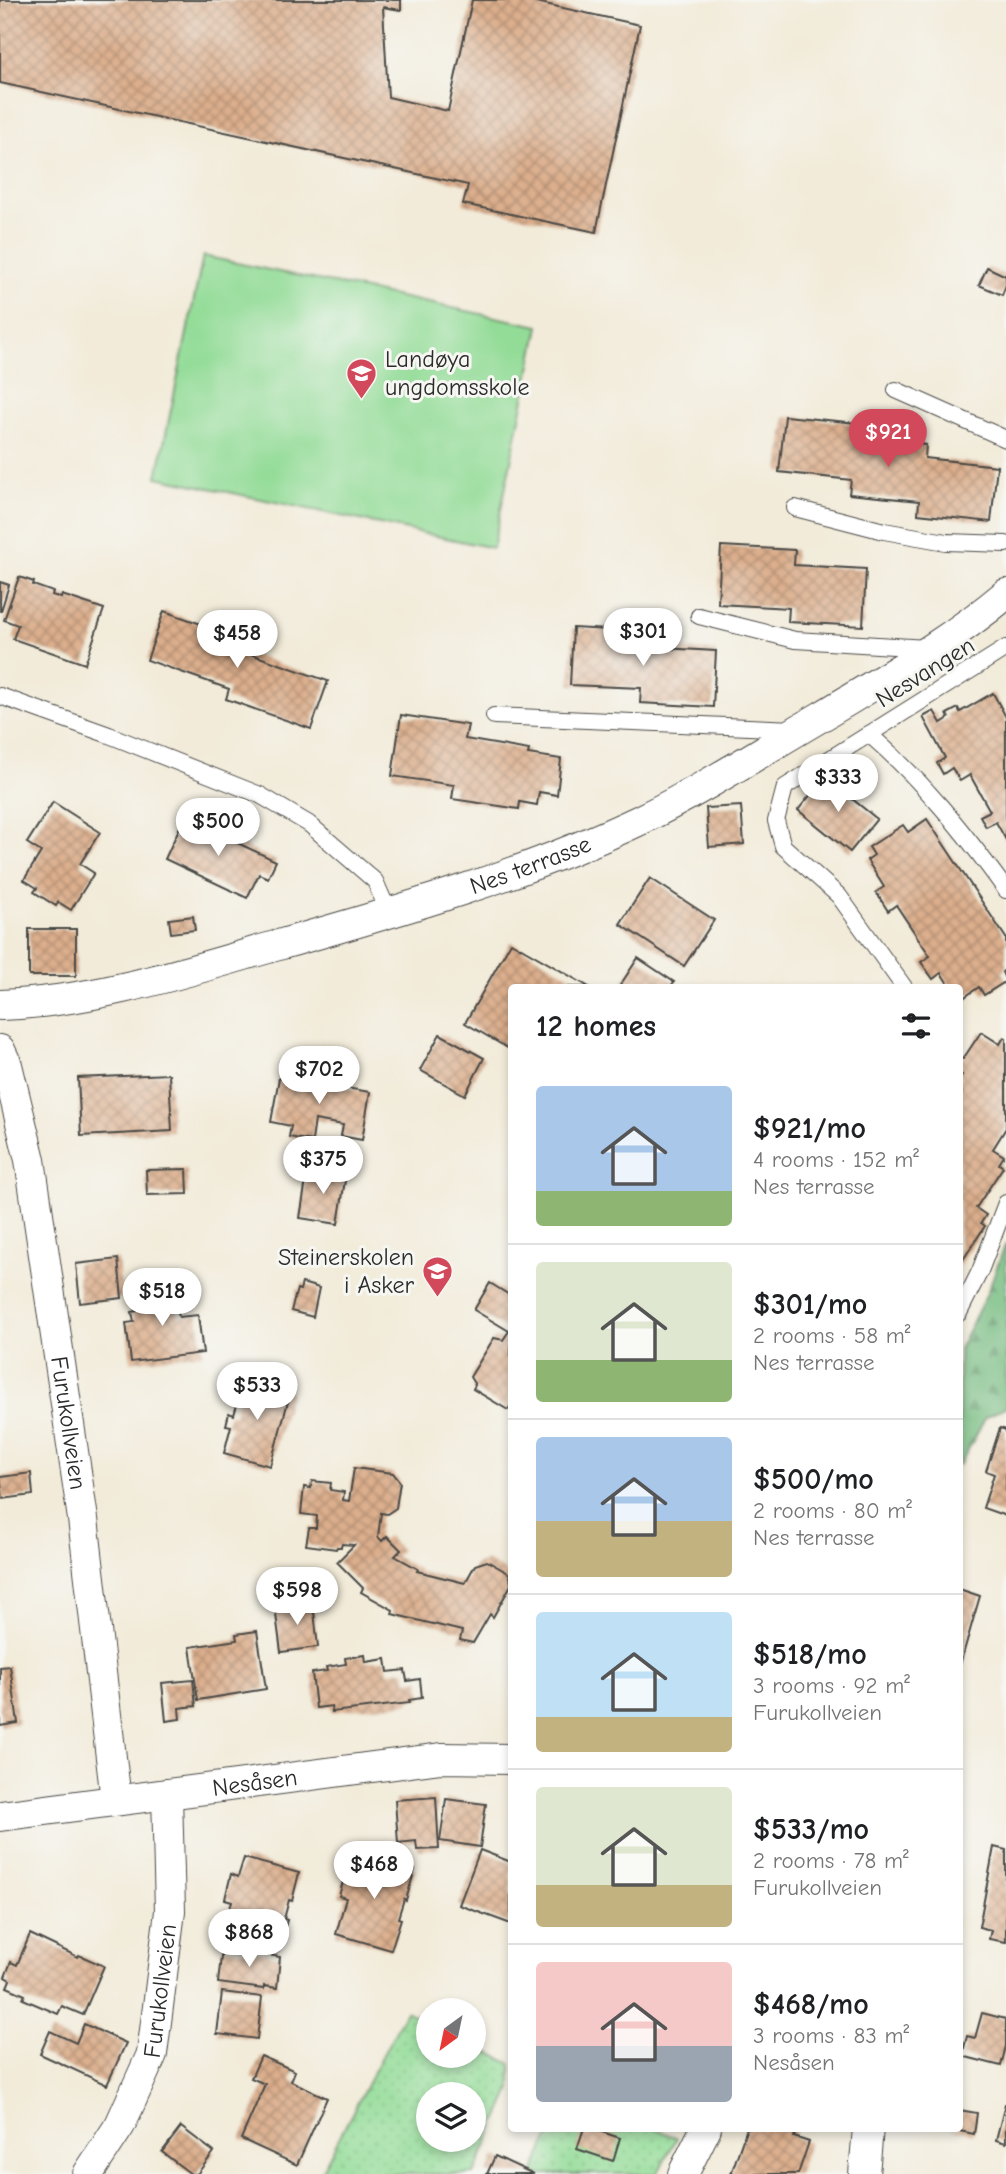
<!DOCTYPE html>
<meta charset="utf-8">
<style>
:root{--surface:#fff;--page:#f6f6f6;--text:#202124;--muted:#757577;--line:#e0e0e0;--accent:#d1495b}
body{margin:0;font-family:"Comic Neue",sans-serif;background:var(--page);color:var(--text);height:100vh;display:flex;flex-direction:column;font-size:26px;white-space:nowrap}
*{box-sizing:border-box;margin:0}
p{font-size:23px;color:var(--muted)}
.icon{flex:none;width:38px;height:38px;fill:none;stroke:currentColor;stroke-width:2;stroke-linecap:round;stroke-linejoin:round}
.map{position:relative;flex:1;overflow:hidden}
.panel{position:absolute;left:508px;top:984px;width:455px;height:1148px;display:flex;flex-direction:column;background:var(--surface);border-radius:7px;box-shadow:0 4px 10px #0003}
.panel>*{flex:none}
.needle{width:46px;rotate:213deg}
.fabs{position:absolute;left:416px;top:1998px;display:grid;gap:14px}
.fabs a{display:grid;place-items:center;width:70px;height:70px;border-radius:50%;background:var(--surface);box-shadow:0 4px 10px #0003;font-size:35px}
.price{position:absolute;translate:-50% -60px;padding:0 16px;border-radius:24px;background:#fff;color:#222;font-size:23px;line-height:46px;filter:drop-shadow(0 2px 4px #0008)}
.price::after{content:'';position:absolute;left:50%;top:42px;width:21px;height:16px;margin-left:-10px;background:inherit;clip-path:polygon(0 0,100% 0,50% 100%)}
.price.selected{background:var(--accent);color:#fff}
ul{padding:0;list-style:none}
li{display:flex;align-items:center;gap:21px;height:175px;padding:0 28px}
li+li{border-top:2px solid var(--line)}
li span{display:grid;place-items:center;flex:none;width:196px;height:140px;border-radius:7px;color:#555}
li>.icon{margin-inline-start:auto}
span .icon{width:84px;height:84px;fill:#fffc;stroke-width:1}
li b{font-size:30px}
h2{display:flex;justify-content:space-between;align-items:center;height:84px;padding:0 28px;font-size:30px}
.map>svg:first-child{display:block}
.grass{fill:url(#grass-dots);stroke:#5f8461;stroke-width:2;fill-rule:evenodd}
.forest{fill:url(#forest-firs);stroke:#507456;stroke-width:2}
.garden{fill:#93dc97;stroke:#5f8461;stroke-width:2}
.building{fill:url(#building-cross-hatch)}
.lines{fill:none;stroke-linecap:round;stroke-linejoin:round}
.service-casing{stroke:#494845;stroke-width:18}
.minor-casing{stroke:#494845;stroke-width:32}
.service{stroke:#fff;stroke-width:16}
.minor{stroke:#fff;stroke-width:30}
.labels{text-anchor:middle;stroke-width:6;stroke-linejoin:round;paint-order:stroke}
.poi-label{font-size:24px;fill:#2b2b2b;stroke:#f6f6f2;text-anchor:start}
.street-label{font-size:24px;fill:#2b2b2b;stroke:#f6f6f2}
</style>
<div class="map">
<svg width="1006" height="2174" viewBox="0 0 1006 2174">
<defs>
<pattern id="grass-dots" width="8" height="8" patternUnits="userSpaceOnUse" patternTransform="scale(1.75)"><rect width="8" height="8" fill="#93dc97"/><path d="M2 2h.1M6 6h.1" fill="none" stroke="#7fbd82" stroke-width="1.8" stroke-linecap="round"/></pattern>
<pattern id="forest-firs" width="22" height="20" patternUnits="userSpaceOnUse" patternTransform="scale(1.75)"><rect width="22" height="20" fill="#76bc80"/><path d="M5 1l3.5 6h-7zM16 11l3.5 6h-7z" fill="#619969"/></pattern>
<pattern id="building-cross-hatch" width="8" height="8" patternUnits="userSpaceOnUse" patternTransform="scale(1.75)"><rect width="8" height="8" fill="#dcaf8d"/><path d="M0 0l8 8M0 8l8-8" fill="none" stroke="#b38f73"/></pattern>
</defs>
<rect width="100%" height="100%" fill="#f6f6f2"/>
<filter id="ink" filterUnits="userSpaceOnUse"><feTurbulence type="fractalNoise" baseFrequency=".0143" numOctaves="2"/><feDisplacementMap in="SourceGraphic" scale="14" xChannelSelector="R" yChannelSelector="G"/><feConvolveMatrix kernelMatrix="1 2 1 2 8 2 1 2 1" color-interpolation-filters="sRGB"/></filter>
<filter id="wash" filterUnits="userSpaceOnUse"><feTurbulence type="fractalNoise" baseFrequency=".00686" numOctaves="4" result="noise"/><feDisplacementMap in="SourceGraphic" scale="28" xChannelSelector="R" yChannelSelector="G"/><feGaussianBlur stdDeviation="1.57" result="paint"/><feColorMatrix in="noise" values="0 0 0 0 0 0 0 0 0 0 0 0 0 0 0 0 0 1.4 0 .05"/><feComposite in="paint" operator="in"/></filter>
<g filter="url(#wash)">
<rect width="100%" height="100%" fill="#f2ebd9"/>
<g class="grass">
<path d="M406,2011L429,2023V2056H474V2045L511,2064V2090L474,2174H320ZM429,2095H474V2140H429Z"/>
<polygon points="552,2128 653,2128 677,2138 657,2174 533,2174"/>
</g>
<polygon class="forest" points="1006,1243 1006,1407 986,1417 959,1466 959,1349 987,1293"/>
<polygon class="garden" points="203,256 539,326 493,548 157,477"/>
<g id="blocks">
<g class="building">
<polygon points="0,0 401,0 401,10 383,7 388,97 448,111 472,0 527,0 640,25 596,232 463,204 468,185 0,83"/>
<polygon points="987,267 1006,276 1006,285 1002,295 979,285"/>
<polygon points="785,416 857,423 856,438 926,445 925,458 997,466 991,522 918,514 919,501 849,494 851,480 779,472"/>
<polygon points="721,546 795,550 794,565 866,569 863,626 788,622 789,608 718,604"/>
<polygon points="19,577 34,582 33,585 53,592 52,595 61,598 62,595 104,609 85,664 13,639 18,625 4,620"/>
<polygon points="0,582 9,585 1,611 0,611"/>
<polygon points="164,611 247,640 242,651 328,681 311,729 226,699 229,689 147,660"/>
<polygon points="573,628 646,632 645,647 716,651 713,707 640,703 641,688 570,685"/>
<polygon points="993,693 1006,717 1006,840 996,822 986,827 980,816 990,811 970,775 960,781 952,768 943,774 937,763 945,758 923,717 934,711 941,723 949,718 947,714 958,708 960,712"/>
<polygon points="401,715 468,725 465,739 529,750 528,754 561,759 557,795 539,792 537,805 520,802 519,809 452,799 454,785 392,776"/>
<polygon points="825,777 877,819 850,852 798,810"/>
<polygon points="53,802 100,832 80,864 94,873 71,910 58,902 56,906 34,892 37,888 24,880 41,852 27,843"/>
<polygon points="741,806 744,844 709,847 706,808"/>
<polygon points="184,818 276,861 268,878 259,874 247,898 165,859"/>
<polygon points="927,819 1006,938 1006,969 1002,972 1006,981 984,995 979,987 959,1001 959,987 950,987 941,973 933,979 921,962 930,956 896,905 888,911 876,892 884,887 867,860 874,855 869,847 903,825 908,832"/>
<polygon points="650,878 714,920 684,966 620,924"/>
<polygon points="193,916 195,930 171,933 169,919"/>
<rect x="29" y="929" width="47" height="47"/>
<polygon points="511,942 589,987 511,987 511,1050 465,1023"/>
<polygon points="638,958 674,982 670,987 619,987"/>
<polygon points="981,1032 1000,1044 1004,1037 1006,1038 1006,1128 993,1149 1004,1156 999,1164 1003,1167 976,1208 986,1215 981,1223 985,1226 959,1266 959,1097 962,1092 959,1090 959,1079 962,1075 959,1073 959,1057 963,1059"/>
<polygon points="440,1034 484,1058 465,1095 420,1070"/>
<polygon points="299,1071 329,1076 328,1085 370,1092 362,1140 341,1136 343,1125 315,1120 312,1141 289,1137 291,1126 271,1122 279,1078 297,1081"/>
<polygon points="169,1074 172,1131 81,1136 78,1078"/>
<polygon points="308,1168 346,1174 338,1224 300,1218"/>
<polygon points="187,1169 188,1194 147,1195 146,1170"/>
<polygon points="118,1259 122,1298 80,1303 76,1264"/>
<polygon points="302,1283 319,1288 313,1317 291,1311 297,1289 300,1290"/>
<polygon points="490,1283 511,1296 511,1405 508,1410 473,1389 475,1385 470,1377 494,1338 503,1340 509,1331 474,1310"/>
<polygon points="175,1287 177,1298 174,1298 179,1317 198,1315 203,1353 131,1362 126,1323 134,1322 132,1312 137,1311 134,1292"/>
<polygon points="245,1378 291,1391 270,1466 224,1453 231,1426 226,1425 229,1413 234,1415"/>
<polygon points="1000,1428 1006,1430 1006,1516 983,1508 994,1474 986,1471"/>
<polygon points="354,1468 393,1473 400,1482 396,1508 387,1514 381,1513 378,1537 382,1541 387,1536 401,1550 395,1556 418,1569 417,1571 465,1583 475,1565 487,1561 510,1574 511,1585 493,1617 490,1614 473,1643 460,1640 462,1631 392,1614 393,1610 361,1592 363,1588 337,1562 354,1545 342,1544 341,1547 337,1547 336,1549 306,1545 309,1528 316,1528 317,1516 301,1514 304,1487 311,1488 312,1481 331,1483 330,1490 344,1492 343,1500 349,1501"/>
<polygon points="31,1473 33,1495 3,1499 0,1477"/>
<polygon points="959,1589 980,1596 960,1665 959,1665"/>
<polygon points="313,1603 318,1647 281,1652 275,1607"/>
<polygon points="257,1631 266,1689 198,1700 190,1647 237,1640 236,1634"/>
<polygon points="365,1655 366,1662 386,1659 388,1672 405,1670 407,1681 420,1679 422,1698 409,1700 410,1703 332,1712 331,1706 316,1708 312,1673 327,1671 326,1667 346,1664 345,1658"/>
<polygon points="10,1666 18,1723 0,1726 0,1667"/>
<polygon points="193,1680 196,1706 179,1708 180,1719 166,1721 162,1683"/>
<polygon points="436,1797 439,1849 417,1850 416,1841 398,1843 395,1800"/>
<polygon points="446,1799 486,1804 480,1847 440,1841"/>
<polygon points="994,1847 1006,1850 1006,1942 989,1939 991,1930 979,1927"/>
<polygon points="480,1850 511,1862 511,1924 459,1905"/>
<polygon points="359,1853 415,1869 406,1900 404,1899 398,1918 401,1919 391,1950 336,1934 346,1898 339,1896 346,1871 353,1873"/>
<polygon points="244,1858 299,1873 292,1901 289,1900 284,1919 287,1920 278,1951 222,1936 232,1901 225,1899 231,1874 238,1877"/>
<polygon points="30,1934 78,1957 79,1955 104,1966 83,2015 62,2006 58,2014 23,1999 25,1995 7,1987 10,1980 5,1977 11,1962 17,1965"/>
<polygon points="222,1948 268,1953 268,1955 280,1957 277,1988 264,1986 264,1989 218,1983"/>
<polygon points="222,1992 262,1997 257,2039 217,2034"/>
<polygon points="982,2013 1006,2019 1006,2046 1001,2066 962,2056 967,2036 975,2038"/>
<polygon points="84,2024 126,2043 107,2085 40,2054 50,2031 76,2043"/>
<polygon points="261,2056 295,2071 291,2081 327,2098 297,2165 241,2139 265,2084 251,2078"/>
<polygon points="1005,2104 1006,2104 1006,2143 996,2140"/>
<polygon points="959,2110 977,2113 974,2134 950,2129 959,2128"/>
<polygon points="181,2127 214,2152 197,2174 191,2174 162,2152"/>
<polygon points="584,2128 590,2128 620,2138 613,2161 577,2149"/>
<polygon points="747,2128 787,2128 796,2131 794,2137 809,2142 798,2174 731,2174"/>
<polygon points="495,2156 534,2174 487,2174"/>
</g>
</g>
</g>
<g filter="url(#ink)">
<use href="#blocks" fill-opacity="0" stroke="#494845" stroke-width="2"/>
<g class="lines">
<defs>
<g id="service">
<polyline points="896,390 1006,439"/>
<polyline points="795,508 884,531 946,542 1006,544"/>
<polyline points="699,616 795,640 927,648"/>
<polyline points="0,696 109,735 260,795 309,824 375,881 389,913"/>
<polyline points="494,716 794,729"/>
<path d="M869,734C923,781 964,832 1006,890"/>
<polyline points="904,987 839,896 783,846 776,821 785,787 1006,648"/>
<polyline points="959,1313 980,1271 1006,1203"/>
</g>
<g id="minor">
<path id="s1" d="M0,1005C94,1002 185,972 275,946C398,911 524,875 640,820C702,790 762,751 822,716C885,678 949,642 1006,594"/>
<path id="s2" d="M0,1050L7,1065L30,1160L83,1519L116,1800"/>
<path id="s3" d="M0,1816L441,1758L511,1759"/>
<path id="s4" d="M88,2174L120,2125L152,2054L170,1911L167,1794"/>
<polyline points="683,2174 706,2128"/>
<polyline points="864,2174 868,2128"/>
</g>
</defs>
<use href="#service" class="service-casing"/>
<use href="#minor" class="minor-casing"/>
<use href="#service" class="service"/>
<use href="#minor" class="minor"/>
</g>
</g>
<defs>
<symbol id="school-pin" viewBox="-11 -11 22 30"><path d="M0 17L-7.5 6A9.5 9.5 0 1 1 7.5 6Z" fill="#d1495b" stroke="#f6f6f2"/><path d="M0-5L7-2L0 1L-7-2ZM-4 1L0 2.5L4 1V4Q0 6-4 4Z" fill="#fff"/></symbol>
</defs>
<g fill-rule="evenodd">
<use href="#school-pin" x="344" y="356" width="35" height="47"/>
<use href="#school-pin" x="420" y="1254" width="35" height="47"/>
</g>
<g class="labels">
<g class="poi-label">
<text x="385" y="367">Landøya<tspan x="385" dy="28">ungdomsskole</tspan></text>
<text x="414" y="1265" text-anchor="end">Steinerskolen<tspan x="414" dy="28">i Asker</tspan></text>
</g>
<g class="street-label">
<text transform="translate(925 672) rotate(-32)" y="8">Nesvangen</text>
<text dy="8" stroke="none"><textPath href="#s1" startOffset="550">Nes terrasse</textPath></text>
<text dy="8" stroke="none"><textPath href="#s2" startOffset="380">Furukollveien</textPath></text>
<text dy="8" stroke="none"><textPath href="#s3" startOffset="257">Nesåsen</textPath></text>
<text dy="8" stroke="none"><textPath href="#s4" startOffset="200">Furukollveien</textPath></text>
</g>
</g>
</svg>
<div class="fabs">
<a><svg class="needle" viewBox="-14 -14 28 28"><path d="M0-13l5 13h-10z" fill="#e53935"/><path d="M0 13l5-13h-10z" fill="#757577"/></svg></a>
<a><svg class="icon" aria-label="layers" viewBox="0 0 24 24"><path d="M12 4l9 5-9 5-9-5zM3 14l9 5 9-5"/></svg></a>
</div>
<b class="price selected" style="left:888px;top:469px">$921</b>
<b class="price" style="left:643px;top:668px">$301</b>
<b class="price" style="left:237px;top:670px">$458</b>
<b class="price" style="left:838px;top:814px">$333</b>
<b class="price" style="left:218px;top:858px">$500</b>
<b class="price" style="left:319px;top:1106px">$702</b>
<b class="price" style="left:323px;top:1196px">$375</b>
<b class="price" style="left:162px;top:1328px">$518</b>
<b class="price" style="left:257px;top:1422px">$533</b>
<b class="price" style="left:297px;top:1627px">$598</b>
<b class="price" style="left:374px;top:1901px">$468</b>
<b class="price" style="left:249px;top:1969px">$868</b>
<section class="panel">
<h2>12 homes<svg class="icon" aria-label="filters" viewBox="0 0 24 24"><path d="M4 7h16M4 17h16"/><circle cx="9" cy="7" r="2"/><circle cx="15" cy="17" r="2"/></svg></h2>
<ul>
<li><span style="background:linear-gradient(#a9c7e8 75%,#8fb573 0)"><svg class="icon" aria-label="home" viewBox="0 0 24 24"><path d="M3 11l9-7 9 7M6 9v11h12V9"/></svg></span><div><b>$921/mo</b><p>4 rooms · 152 m²</p><p>Nes terrasse</p></div></li>
<li><span style="background:linear-gradient(#dfe7d0 70%,#8fb573 0)"><svg class="icon" aria-label="home" viewBox="0 0 24 24"><path d="M3 11l9-7 9 7M6 9v11h12V9"/></svg></span><div><b>$301/mo</b><p>2 rooms · 58 m²</p><p>Nes terrasse</p></div></li>
<li><span style="background:linear-gradient(#a9c7e8 60%,#c2b280 0)"><svg class="icon" aria-label="home" viewBox="0 0 24 24"><path d="M3 11l9-7 9 7M6 9v11h12V9"/></svg></span><div><b>$500/mo</b><p>2 rooms · 80 m²</p><p>Nes terrasse</p></div></li>
<li><span style="background:linear-gradient(#bfe0f5 75%,#c2b280 0)"><svg class="icon" aria-label="home" viewBox="0 0 24 24"><path d="M3 11l9-7 9 7M6 9v11h12V9"/></svg></span><div><b>$518/mo</b><p>3 rooms · 92 m²</p><p>Furukollveien</p></div></li>
<li><span style="background:linear-gradient(#dfe7d0 70%,#c2b280 0)"><svg class="icon" aria-label="home" viewBox="0 0 24 24"><path d="M3 11l9-7 9 7M6 9v11h12V9"/></svg></span><div><b>$533/mo</b><p>2 rooms · 78 m²</p><p>Furukollveien</p></div></li>
<li><span style="background:linear-gradient(#f6c9c9 60%,#9aa5b1 0)"><svg class="icon" aria-label="home" viewBox="0 0 24 24"><path d="M3 11l9-7 9 7M6 9v11h12V9"/></svg></span><div><b>$468/mo</b><p>3 rooms · 83 m²</p><p>Nesåsen</p></div></li>
</ul>
</section>
</div>
